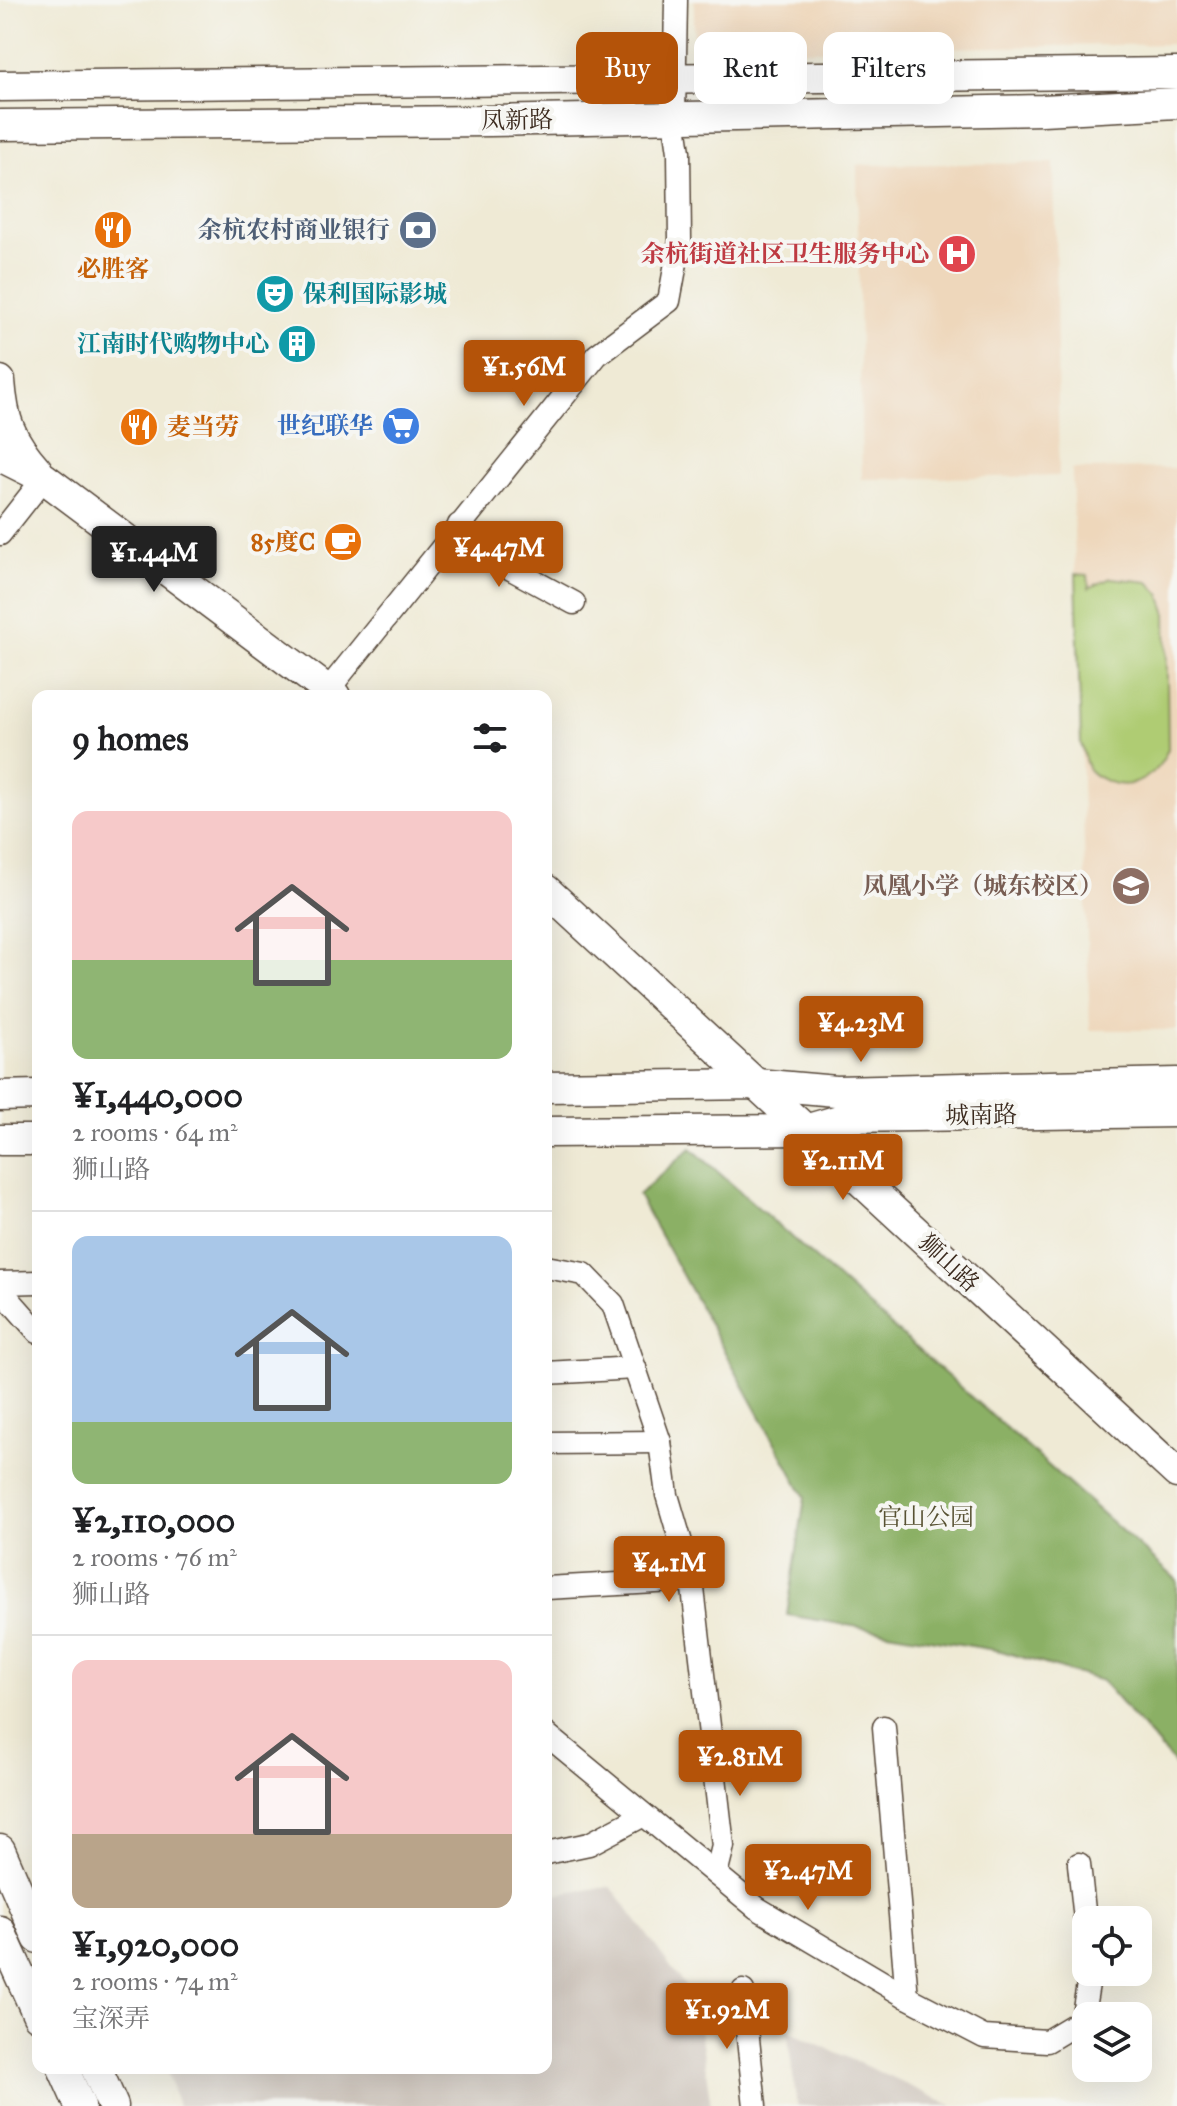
<!DOCTYPE html>
<meta charset="utf-8">
<style>
:root{--surface:#fff;--page:#f6f6f6;--text:#202124;--muted:#757577;--line:#e0e0e0;--accent:#b45309}
body{margin:0;font-family:"IM FELL Great Primer","Noto Serif SC",serif;background:var(--page);color:var(--text);height:100vh;display:flex;flex-direction:column;font-size:30px;white-space:nowrap}
*{box-sizing:border-box;margin:0}
p{font-size:26px;color:var(--muted)}
.icon{flex:none;width:44px;height:44px;fill:none;stroke:currentColor;stroke-width:2;stroke-linecap:round;stroke-linejoin:round}
.map{position:relative;flex:1;overflow:hidden}
.drawer{position:absolute;left:32px;top:690px;width:520px;height:1384px;display:flex;flex-direction:column;background:var(--surface);border-radius:16px;box-shadow:0 8px 32px #0002}
.drawer>*{flex:none}
.guide{position:absolute;left:576px;top:32px;width:480px;height:72px;display:flex;gap:16px}
.controls{position:absolute;left:1072px;top:1906px;display:grid;gap:16px}
.controls a{display:grid;place-items:center;width:80px;height:80px;border-radius:16px;background:var(--surface);box-shadow:0 8px 32px #0002;font-size:40px}
.price{position:absolute;translate:-50% -68px;padding:0 18px;border-radius:8px;background:var(--accent);color:#fff;font-size:26px;line-height:52px;filter:drop-shadow(0 2px 4px #0008)}
.price::after{content:'';position:absolute;left:50%;top:48px;width:24px;height:18px;margin-left:-12px;background:inherit;clip-path:polygon(0 0,100% 0,50% 100%)}
.price.selected{background:#222;color:#fff}
ul{padding:0;list-style:none}
li{display:grid;align-content:center;gap:16px;height:424px;padding:0 40px}
li+li{border-top:2px solid var(--line)}
li span{display:grid;place-items:center;height:248px;border-radius:16px;color:#555}
li>.icon{margin-inline-start:auto}
span .icon{width:144px;height:144px;fill:#fffc;stroke-width:1}
li b{font-size:34px}
h2{display:flex;justify-content:space-between;align-items:center;height:96px;padding:0 40px;font-size:34px}
.tag{padding:0 28px;border-radius:16px;background:var(--surface);box-shadow:0 8px 32px #0002;font-size:28px;line-height:72px}
.tag.selected{background:var(--accent);color:#fff}
.map>svg:first-child{display:block}
.built{fill:#eed7bb}
.industrial{fill:#ccc2b9}
.green{fill:#afcc73;stroke:#757b48;stroke-width:2}
.forest{fill:#8bb065;stroke:#636d42;stroke-width:2}
.lines{fill:none;stroke-linecap:round;stroke-linejoin:round}
.minor-casing{stroke:#564739;stroke-width:25}
.secondary-casing{stroke:#564739;stroke-width:33}
.minor{stroke:#fff;stroke-width:22}
.secondary{stroke:#fff;stroke-width:30}
.labels{text-anchor:middle;stroke-width:8;stroke-linejoin:round;paint-order:stroke}
.street-label{font-size:24px;fill:#3b2a1e;stroke:#f6f6f2}
.service-label{font-size:24px;font-weight:bold;fill:#4e5e75;stroke:#f6f6f2;text-anchor:end}
.health-label{font-size:24px;font-weight:bold;fill:#be3a42;stroke:#f6f6f2;text-anchor:end}
.food-label{font-size:24px;font-weight:bold;fill:#c56008;stroke:#f6f6f2}
.culture-label{font-size:24px;font-weight:bold;fill:#0d838f;stroke:#f6f6f2;text-anchor:start}
.shop-label{font-size:24px;font-weight:bold;fill:#366cbe;stroke:#f6f6f2;text-anchor:end}
.education-label{font-size:24px;font-weight:bold;fill:#785e54;stroke:#f6f6f2;text-anchor:end}
.park-label{font-size:24px;fill:#585233;stroke:#f6f6f2}
</style>
<div class="map">
<svg width="1177" height="2106" viewBox="0 0 1177 2106">
<rect width="100%" height="100%" fill="#f6f6f2"/>
<filter id="ink" filterUnits="userSpaceOnUse"><feTurbulence type="fractalNoise" baseFrequency=".0125" numOctaves="2"/><feDisplacementMap in="SourceGraphic" scale="16" xChannelSelector="R" yChannelSelector="G"/><feConvolveMatrix kernelMatrix="1 2 1 2 8 2 1 2 1" color-interpolation-filters="sRGB"/></filter>
<filter id="wash" filterUnits="userSpaceOnUse"><feTurbulence type="fractalNoise" baseFrequency=".006" numOctaves="4" result="noise"/><feDisplacementMap in="SourceGraphic" scale="32" xChannelSelector="R" yChannelSelector="G"/><feGaussianBlur stdDeviation="1.8" result="paint"/><feColorMatrix in="noise" values="0 0 0 0 0 0 0 0 0 0 0 0 0 0 0 0 0 1.4 0 .05"/><feComposite in="paint" operator="in"/></filter>
<g filter="url(#wash)">
<rect width="100%" height="100%" fill="#efead5"/>
<g class="built">
<polygon points="694,0 1177,0 1177,44 694,52"/>
<polygon points="1054,163 1059,476 862,479 857,165"/>
<polygon points="1177,468 1177,1030 1090,1030 1072,469"/>
</g>
<g class="industrial">
<polygon points="611,1886 696,2001 711,2106 178,2106 166,2068 546,2068 546,1896"/>
<polygon points="787,2030 953,2106 797,2106"/>
</g>
<path class="green" d="M1076,574L1088,575L1089,588L1111,578L1149,582L1160,594L1166,611L1168,749C1159,773 1135,792 1109,782C1101,778 1092,775 1088,768C1085,761 1083,751 1081,743Z"/>
<polygon class="forest" points="691,1148 1177,1580 1177,1767 1102,1681 1001,1651 787,1615 805,1497 638,1195"/>
</g>
<g filter="url(#ink)">
<g class="lines">
<defs>
<g id="minor">
<polyline points="459,525 502,564 574,603"/>
<polyline points="0,534 44,478"/>
<polyline points="328,690 597,355 669,301 680,241 679,152 674,117 676,0"/>
<polyline points="546,1267 584,1274 613,1304 660,1442 667,1495 692,1580"/>
<polyline points="0,1283 38,1282"/>
<polyline points="0,1289 38,1332"/>
<polyline points="546,1373 635,1368"/>
<polyline points="546,1443 660,1442"/>
<polyline points="546,1588 692,1580 723,1846 716,1874"/>
<polyline points="884,1727 907,1997"/>
<polyline points="546,1734 757,1908 907,1997 984,2037 1047,2041 1082,2020 1090,1972"/>
<polyline points="546,1853 589,1844 642,1816"/>
<polyline points="1079,1864 1086,1929"/>
<polyline points="743,1991 755,2106"/>
</g>
<g id="secondary">
<polyline points="0,86 1177,73"/>
<polyline points="0,125 490,121 1042,110 1177,103"/>
<path d="M0,381C3,421 10,440 37,470"/>
<polyline points="0,456 44,478 335,696"/>
<polyline points="546,890 1177,1473"/>
<polyline points="546,1087 756,1084 836,1091 1177,1083"/>
<polyline points="0,1096 38,1095"/>
<polyline points="546,1132 805,1130 850,1117 1177,1112"/>
<polyline points="0,1140 38,1140"/>
<polyline points="0,1850 38,1938"/>
<polyline points="0,1931 38,2015"/>
<polyline points="63,2068 80,2106"/>
<polyline points="96,2068 113,2106"/>
</g>
</defs>
<use href="#minor" class="minor-casing"/>
<use href="#secondary" class="secondary-casing"/>
<use href="#minor" class="minor"/>
<use href="#secondary" class="secondary"/>
</g>
</g>
<defs>
<symbol id="restaurant-disc" viewBox="-11 -11 22 22"><circle r="9.5" fill="#e8710a" stroke="#f6f6f2"/><path d="M-5-6h1v4h1v-4h1v4h1v-4h1v5L-1.5 .5V6h-2V.5L-5-1ZM5-6V6H3V1.5H1.5Q1.5-4 5-6Z" fill="#fff"/></symbol>
<symbol id="bank-disc" viewBox="-11 -11 22 22"><circle r="9.5" fill="#5c6f8a" stroke="#f6f6f2"/><path d="M-6-4H6V4H-6ZM0-2.3a2.3 2.3 0 1 0 0 4.6a2.3 2.3 0 1 0 0-4.6Z" fill="#fff"/></symbol>
<symbol id="hospital-disc" viewBox="-11 -11 22 22"><circle r="9.5" fill="#e0444e" stroke="#f6f6f2"/><path d="M-5-5h3v3.5h4V-5h3V5h-3V1.5h-4V5h-3Z" fill="#fff"/></symbol>
<symbol id="theatre-disc" viewBox="-11 -11 22 22"><circle r="9.5" fill="#0f9aa8" stroke="#f6f6f2"/><path d="M-5-5.5Q0-4 5-5.5V0Q5 5 0 6Q-5 5-5 0ZM-3.3-2.5H-1v1.5H-3.3ZM1-2.5H3.3v1.5H1ZM-2.8 1Q0 5.5 2.8 1Z" fill="#fff"/></symbol>
<symbol id="building-disc" viewBox="-11 -11 22 22"><circle r="9.5" fill="#0f9aa8" stroke="#f6f6f2"/><path d="M-4-6H4V6H1V3H-1V6H-4ZM-2.5-4.3h1.7v1.8h-1.7ZM.8-4.3h1.7v1.8H.8ZM-2.5-1h1.7V.8h-1.7ZM.8-1h1.7V.8H.8Z" fill="#fff"/></symbol>
<symbol id="supermarket-disc" viewBox="-11 -11 22 22"><circle r="9.5" fill="#3f7fe0" stroke="#f6f6f2"/><path d="M-6-5.5h2.5l.6 2H6L4.5 2H-2.5L-4.4-4H-6ZM-1.5 3.2a1.3 1.3 0 1 0 .1 0ZM3 3.2a1.3 1.3 0 1 0 .1 0Z" fill="#fff"/></symbol>
<symbol id="cafe-disc" viewBox="-11 -11 22 22"><circle r="9.5" fill="#e8710a" stroke="#f6f6f2"/><path d="M-5.5-4.5H6V0H3Q3 3.5 0 3.5H-2.5Q-5.5 3.5-5.5 0ZM3-3.2v2h1.7v-2ZM-6 4.5H4V6H-6Z" fill="#fff"/></symbol>
<symbol id="school-disc" viewBox="-11 -11 22 22"><circle r="9.5" fill="#8d6e63" stroke="#f6f6f2"/><path d="M0-5L7-2L0 1L-7-2ZM-4 1L0 2.5L4 1V4Q0 6-4 4Z" fill="#fff"/></symbol>
</defs>
<g fill-rule="evenodd">
<use href="#restaurant-disc" x="91" y="208" width="44" height="44"/>
<use href="#bank-disc" x="396" y="208" width="44" height="44"/>
<use href="#hospital-disc" x="935" y="232" width="44" height="44"/>
<use href="#theatre-disc" x="253" y="272" width="44" height="44"/>
<use href="#building-disc" x="275" y="322" width="44" height="44"/>
<use href="#supermarket-disc" x="379" y="404" width="44" height="44"/>
<use href="#restaurant-disc" x="117" y="405" width="44" height="44"/>
<use href="#cafe-disc" x="321" y="520" width="44" height="44"/>
<use href="#school-disc" x="1109" y="864" width="44" height="44"/>
</g>
<g class="labels">
<g class="street-label">
<text transform="translate(517 120) rotate(-1)" y="8">凤新路</text>
<text transform="translate(981 1115) rotate(-1)" y="8">城南路</text>
<text transform="translate(949 1263) rotate(43)" y="8">狮山路</text>
</g>
<g class="service-label">
<text x="390" y="238">余杭农村商业银行</text>
</g>
<g class="health-label">
<text x="929" y="262">余杭街道社区卫生服务中心</text>
</g>
<g class="food-label">
<text x="113" y="277">必胜客</text>
<text x="167" y="435" text-anchor="start">麦当劳</text>
<text x="315" y="550" text-anchor="end">85度C</text>
</g>
<g class="culture-label">
<text x="303" y="302">保利国际影城</text>
<text x="269" y="352" text-anchor="end">江南时代购物中心</text>
</g>
<g class="shop-label">
<text x="373" y="434">世纪联华</text>
</g>
<g class="education-label">
<text x="1103" y="894">凤凰小学（城东校区）</text>
</g>
<g class="park-label">
<text x="926" y="1525">官山公园</text>
</g>
</g>
</svg>
<div class="controls">
<a><svg class="icon" aria-label="locate" viewBox="0 0 24 24"><circle cx="12" cy="12" r="6"/><path d="M12 2v4M12 18v4M2 12h4M18 12h4"/></svg></a>
<a><svg class="icon" aria-label="layers" viewBox="0 0 24 24"><path d="M12 4l9 5-9 5-9-5zM3 14l9 5 9-5"/></svg></a>
</div>
<b class="price" style="left:524px;top:408px">¥1.56M</b>
<b class="price" style="left:499px;top:589px">¥4.47M</b>
<b class="price selected" style="left:154px;top:594px">¥1.44M</b>
<b class="price" style="left:861px;top:1064px">¥4.23M</b>
<b class="price" style="left:843px;top:1202px">¥2.11M</b>
<b class="price" style="left:669px;top:1604px">¥4.1M</b>
<b class="price" style="left:740px;top:1798px">¥2.81M</b>
<b class="price" style="left:808px;top:1912px">¥2.47M</b>
<b class="price" style="left:727px;top:2051px">¥1.92M</b>
<div class="guide">
<a class="tag selected">Buy</a>
<a class="tag">Rent</a>
<a class="tag">Filters</a>
</div>
<section class="drawer">
<h2>9 homes<svg class="icon" aria-label="filters" viewBox="0 0 24 24"><path d="M4 7h16M4 17h16"/><circle cx="9" cy="7" r="2"/><circle cx="15" cy="17" r="2"/></svg></h2>
<ul>
<li><span style="background:linear-gradient(#f6c9c9 60%,#8fb573 0)"><svg class="icon" aria-label="home" viewBox="0 0 24 24"><path d="M3 11l9-7 9 7M6 9v11h12V9"/></svg></span><div><b>¥1,440,000</b><p>2 rooms · 64 m²</p><p>狮山路</p></div></li>
<li><span style="background:linear-gradient(#a9c7e8 75%,#8fb573 0)"><svg class="icon" aria-label="home" viewBox="0 0 24 24"><path d="M3 11l9-7 9 7M6 9v11h12V9"/></svg></span><div><b>¥2,110,000</b><p>2 rooms · 76 m²</p><p>狮山路</p></div></li>
<li><span style="background:linear-gradient(#f6c9c9 70%,#b9a48a 0)"><svg class="icon" aria-label="home" viewBox="0 0 24 24"><path d="M3 11l9-7 9 7M6 9v11h12V9"/></svg></span><div><b>¥1,920,000</b><p>2 rooms · 74 m²</p><p>宝深弄</p></div></li>
</ul>
</section>
</div>
